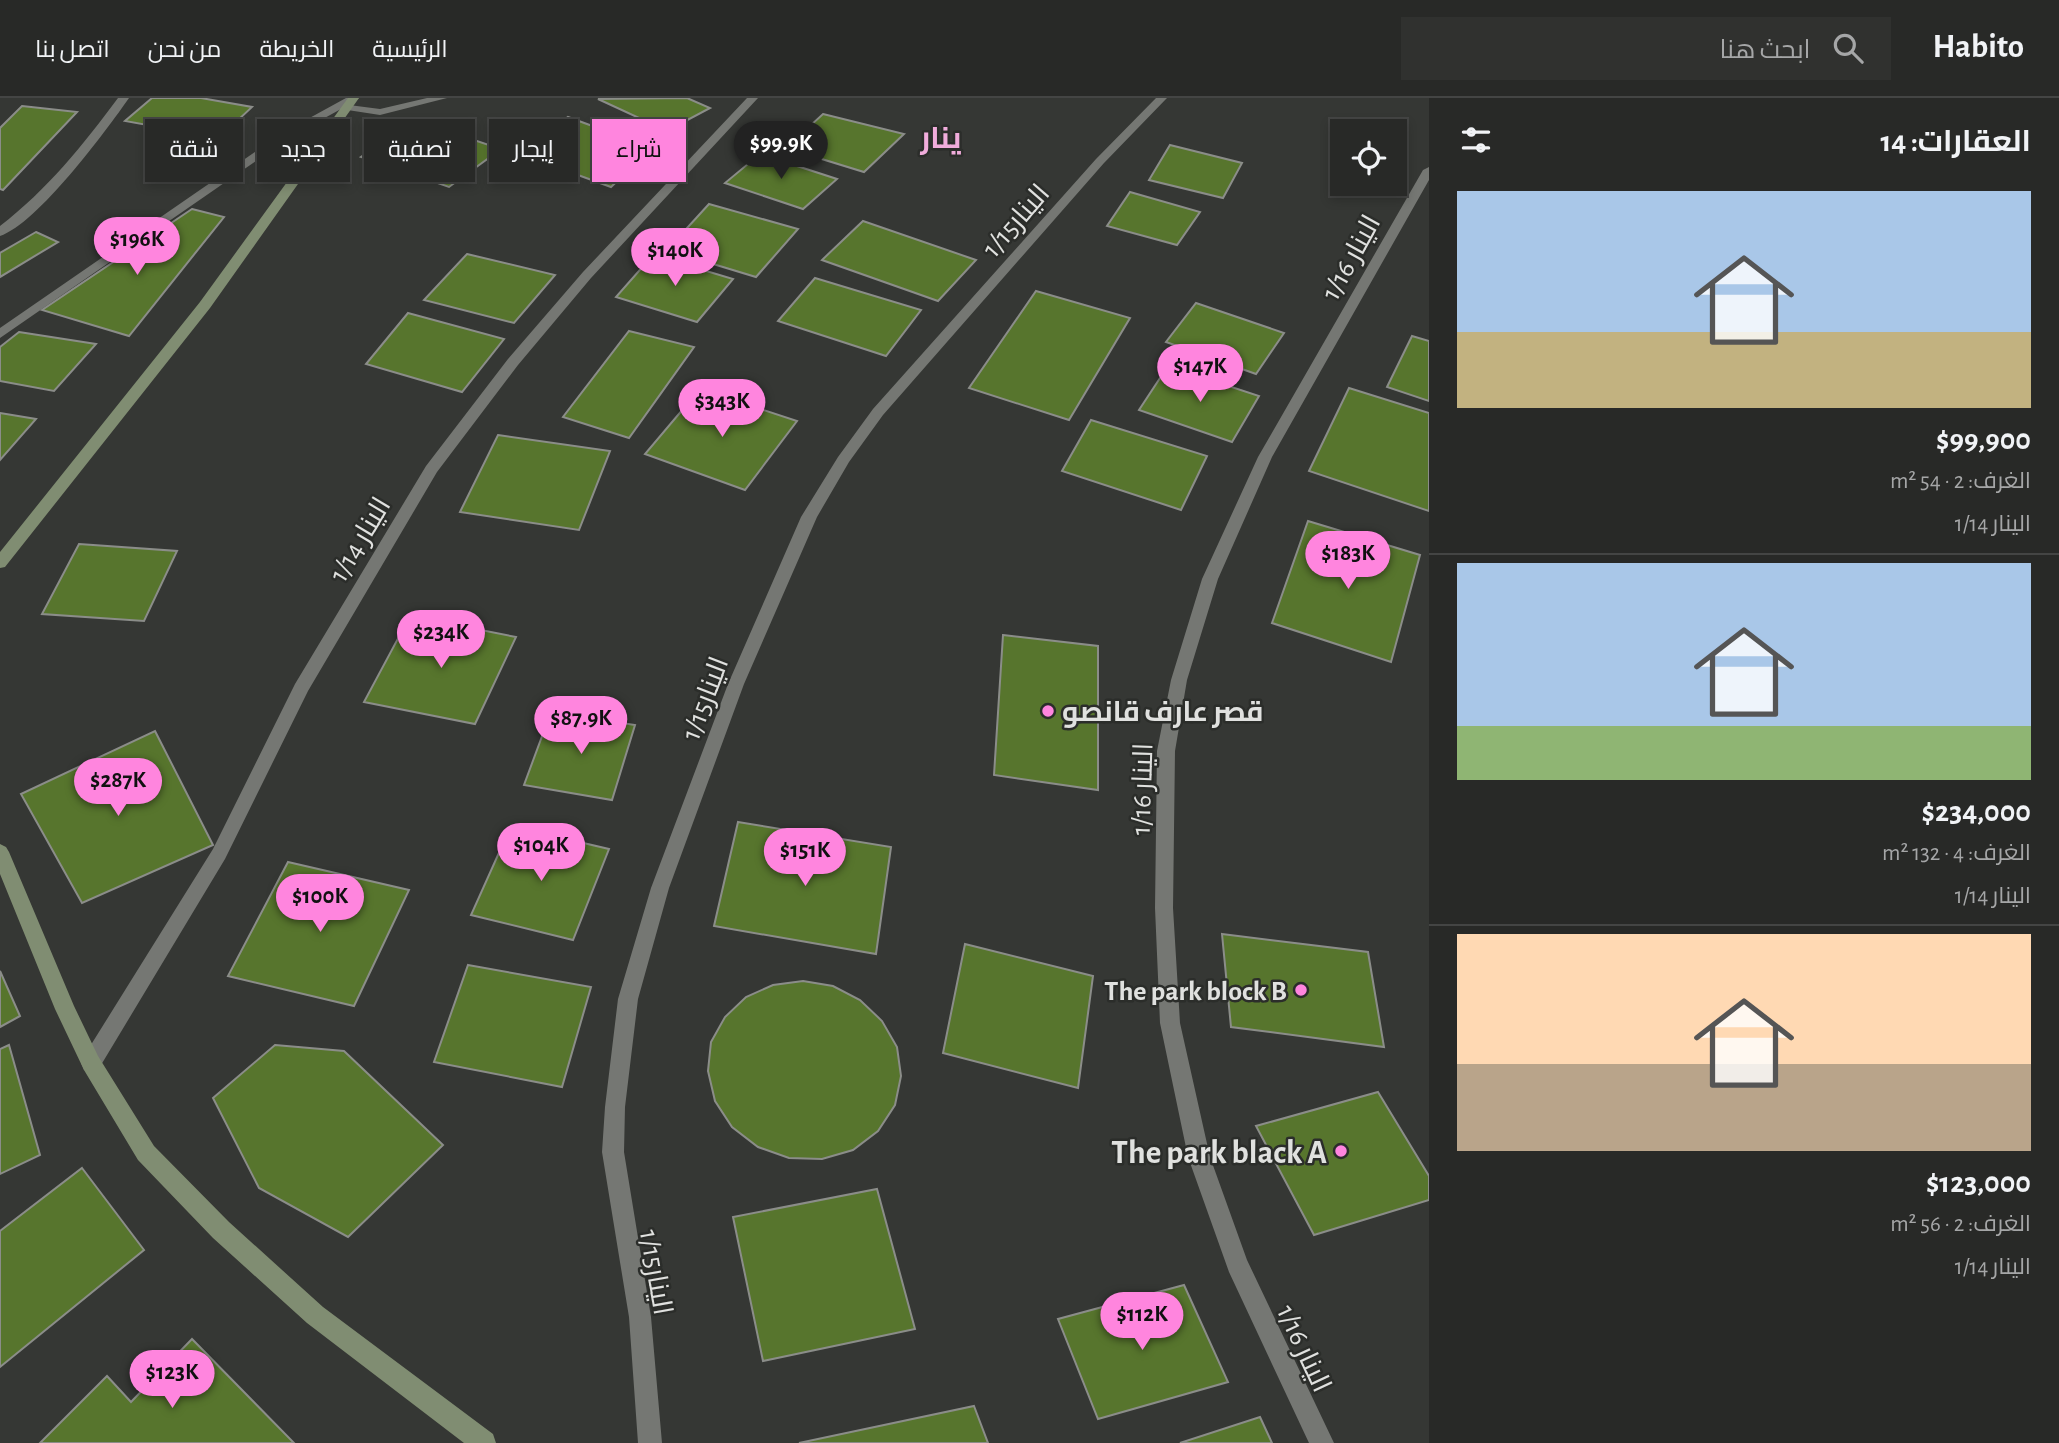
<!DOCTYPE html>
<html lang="ar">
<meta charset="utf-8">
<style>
:root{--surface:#282927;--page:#30312f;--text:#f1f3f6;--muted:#a5a6a7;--line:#444544;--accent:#ff85de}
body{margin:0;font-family:"Alegreya Sans",Cairo,sans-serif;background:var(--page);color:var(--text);direction:rtl;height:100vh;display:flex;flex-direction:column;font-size:26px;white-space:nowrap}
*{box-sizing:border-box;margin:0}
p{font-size:23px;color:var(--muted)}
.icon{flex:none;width:38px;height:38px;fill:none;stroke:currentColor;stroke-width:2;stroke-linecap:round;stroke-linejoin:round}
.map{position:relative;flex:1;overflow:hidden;direction:ltr}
.drawer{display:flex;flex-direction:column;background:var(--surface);width:630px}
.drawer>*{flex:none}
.banner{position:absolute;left:21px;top:21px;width:665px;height:63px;direction:rtl;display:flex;gap:14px}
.buttons{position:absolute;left:1330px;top:21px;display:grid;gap:14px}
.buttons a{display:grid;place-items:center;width:77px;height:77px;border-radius:0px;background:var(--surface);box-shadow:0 4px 10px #0003,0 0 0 2px var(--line);font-size:35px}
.price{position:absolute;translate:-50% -60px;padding:0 16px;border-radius:24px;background:var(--accent);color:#111;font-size:23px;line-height:46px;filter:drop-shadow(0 2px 4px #0008)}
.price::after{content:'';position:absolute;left:50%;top:42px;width:21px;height:16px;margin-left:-10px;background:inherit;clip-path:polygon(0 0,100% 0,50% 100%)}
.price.active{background:#222;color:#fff}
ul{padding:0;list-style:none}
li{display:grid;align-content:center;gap:14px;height:371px;padding:0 28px}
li+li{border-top:2px solid var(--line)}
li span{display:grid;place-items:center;height:217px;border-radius:0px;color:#555}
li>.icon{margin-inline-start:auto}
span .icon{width:126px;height:126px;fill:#fffc;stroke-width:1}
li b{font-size:30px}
h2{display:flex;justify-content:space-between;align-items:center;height:84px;padding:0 28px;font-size:30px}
.chip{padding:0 24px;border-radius:0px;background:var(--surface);box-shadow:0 4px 10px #0003,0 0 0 2px var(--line);font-size:24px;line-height:63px}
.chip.active{background:var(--accent);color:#111}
header{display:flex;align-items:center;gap:42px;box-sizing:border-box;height:98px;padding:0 35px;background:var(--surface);border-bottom:2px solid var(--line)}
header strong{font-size:33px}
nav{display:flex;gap:38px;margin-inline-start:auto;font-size:24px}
.search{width:490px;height:63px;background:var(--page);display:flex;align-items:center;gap:18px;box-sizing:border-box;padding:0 24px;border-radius:0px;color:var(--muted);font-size:26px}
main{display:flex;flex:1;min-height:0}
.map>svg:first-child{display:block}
.building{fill:#57752d;stroke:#8b8d89;stroke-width:2}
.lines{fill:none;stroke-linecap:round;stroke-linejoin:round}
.street{fill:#757773;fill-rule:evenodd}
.secondary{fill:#808d72;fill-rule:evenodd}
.poi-dot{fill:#ff85de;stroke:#2b2d2a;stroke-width:2.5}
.labels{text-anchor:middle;stroke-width:5;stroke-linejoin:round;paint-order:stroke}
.street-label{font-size:28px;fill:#e0e1df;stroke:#2b2d2a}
.poi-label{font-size:28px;font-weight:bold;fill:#e0e1df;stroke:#2b2d2a;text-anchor:start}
.far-district-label{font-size:30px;font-weight:bold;fill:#f0acdb;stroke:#2b2d2a}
.near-poi-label{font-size:33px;font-weight:bold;fill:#e0e1df;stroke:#2b2d2a;text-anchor:end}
</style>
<header>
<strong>Habito</strong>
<div class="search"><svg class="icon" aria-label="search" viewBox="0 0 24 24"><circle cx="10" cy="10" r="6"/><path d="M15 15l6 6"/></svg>ابحث هنا</div>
<nav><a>الرئيسية</a><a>الخريطة</a><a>من نحن</a><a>اتصل بنا</a></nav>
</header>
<main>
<section class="drawer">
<h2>العقارات: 14<svg class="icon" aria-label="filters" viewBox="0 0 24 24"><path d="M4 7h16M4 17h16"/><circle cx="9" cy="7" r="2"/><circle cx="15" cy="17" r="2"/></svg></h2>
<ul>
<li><span style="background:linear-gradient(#a9c7e8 65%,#c2b280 0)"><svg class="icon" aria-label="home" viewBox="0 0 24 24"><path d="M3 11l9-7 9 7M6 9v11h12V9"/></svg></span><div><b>$99,900</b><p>الغرف: 2 · 54 m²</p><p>الينار 1/14</p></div></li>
<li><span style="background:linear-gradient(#a9c7e8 75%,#8fb573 0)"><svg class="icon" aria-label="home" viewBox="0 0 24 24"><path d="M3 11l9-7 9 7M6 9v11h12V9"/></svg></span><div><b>$234,000</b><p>الغرف: 4 · 132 m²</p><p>الينار 1/14</p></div></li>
<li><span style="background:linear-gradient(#ffd9b3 60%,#b9a48a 0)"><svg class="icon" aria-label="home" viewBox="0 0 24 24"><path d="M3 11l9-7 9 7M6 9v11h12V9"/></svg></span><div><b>$123,000</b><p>الغرف: 2 · 56 m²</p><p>الينار 1/14</p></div></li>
</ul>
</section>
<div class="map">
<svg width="1429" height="1345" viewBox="0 0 1429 1345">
<rect width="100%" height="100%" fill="#353734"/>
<g class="building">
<polygon points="152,0 201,0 252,9 219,40 125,23"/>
<polygon points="687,0 710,10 667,33 598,1"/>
<polygon points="22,8 77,14 3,92 0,91 0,30"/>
<polygon points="823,16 904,36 864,74 786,50"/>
<polygon points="568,19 652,50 611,89 520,56"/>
<polygon points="414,22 501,51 449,89 361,59"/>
<polygon points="1170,47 1242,65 1223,100 1149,82"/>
<polygon points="760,56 837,81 803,111 725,85"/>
<polygon points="1130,94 1200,114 1177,147 1107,128"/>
<polygon points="709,106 798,131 756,179 667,152"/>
<polygon points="192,111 224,119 129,238 42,212"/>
<polygon points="863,123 976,162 938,203 822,162"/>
<polygon points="36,134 58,144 0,179 0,155"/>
<polygon points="467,156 555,177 514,225 424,202"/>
<polygon points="653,157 733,181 697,224 616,199"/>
<polygon points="815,180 921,212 886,258 778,223"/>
<polygon points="1036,193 1130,220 1069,322 969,290"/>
<polygon points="1196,205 1284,235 1256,276 1166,244"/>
<polygon points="408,215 504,241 462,294 366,266"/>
<polygon points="629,233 694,249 629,340 563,319"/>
<polygon points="19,234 96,246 54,293 0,283 0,249"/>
<polygon points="1412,238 1429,243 1429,303 1387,289"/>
<polygon points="1168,268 1259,298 1232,344 1139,312"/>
<polygon points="1349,290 1429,315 1429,413 1309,373"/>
<polygon points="700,291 797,323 745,392 645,356"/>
<polygon points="0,315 36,321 0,362"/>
<polygon points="1091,322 1207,358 1181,412 1062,373"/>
<polygon points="498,337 610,353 579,432 460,414"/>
<polygon points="1308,423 1420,457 1391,564 1272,525"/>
<polygon points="79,446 177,453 144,523 42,516"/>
<polygon points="410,518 516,539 475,626 364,604"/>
<polygon points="1003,537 1098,548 1098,692 994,677"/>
<polygon points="551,614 635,627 612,702 524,687"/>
<polygon points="155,633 213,747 82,805 21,696"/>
<polygon points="738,724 891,749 876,856 714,828"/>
<polygon points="511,728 609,751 573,842 471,817"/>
<polygon points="288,764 409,792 354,908 228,878"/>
<polygon points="1222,836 1368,854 1384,949 1231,929"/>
<polygon points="965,846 1093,878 1078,990 943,955"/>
<polygon points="468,867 591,889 562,989 434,964"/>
<polygon points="0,873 20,918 0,929"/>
<polygon points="803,883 833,888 860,902 882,923 897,949 901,978 895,1007 878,1033 853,1052 822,1061 789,1060 758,1049 732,1029 715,1003 708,973 711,944 725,919 746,899 773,887"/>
<polygon points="9,947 40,1057 0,1076 0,951"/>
<polygon points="275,947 344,953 443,1047 348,1139 259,1090 213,1000"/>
<polygon points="1378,994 1429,1078 1429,1102 1314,1137 1256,1028"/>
<polygon points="82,1070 144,1152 0,1269 0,1133"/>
<polygon points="877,1091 915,1231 763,1263 733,1119"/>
<polygon points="1184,1187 1228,1284 1098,1321 1058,1221"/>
<polygon points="192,1241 294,1345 40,1345 107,1278 131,1304"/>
<polygon points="974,1308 988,1345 799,1345"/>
<polygon points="1260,1319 1272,1345 1180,1345"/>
</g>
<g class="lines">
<g class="street">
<path d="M118,0H129C106,33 37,126 0,138V128C47,92 83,47 118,0Z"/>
<polygon points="346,0 359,0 349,7 380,11 427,0 447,0 380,17 341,11 292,38 0,240 0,230 284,34"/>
<polygon points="747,0 758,0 591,180 518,267 437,374 308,593 225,761 98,972 91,974 84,972 81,965 84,958 213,751 295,586 426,368 508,261 583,174"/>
<polygon points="1156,0 1167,0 1104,65 883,317 849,364 817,419 744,586 669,790 638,901 625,1009 624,1054 651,1219 662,1345 638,1345 629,1219 602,1054 605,1009 618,901 651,790 728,586 801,419 838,359 873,311 1096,61"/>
<polygon points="1429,69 1429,82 1272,359 1218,481 1187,582 1175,653 1173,810 1180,925 1210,1059 1247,1162 1334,1345 1309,1345 1229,1174 1188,1059 1160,925 1155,810 1157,653 1171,582 1202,481 1258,359 1423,72"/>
</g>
<g class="secondary">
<polygon points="348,0 359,0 210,210 5,469 0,470 0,454 200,204"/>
<polygon points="0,746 6,749 9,754 74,908 98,958 154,1048 229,1124 323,1209 493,1336 496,1345 464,1345 307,1225 213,1140 138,1062 84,972 55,911 0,776"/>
</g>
</g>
<g class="poi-dot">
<circle cx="1048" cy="613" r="7"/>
<circle cx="1301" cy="892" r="7"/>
<circle cx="1341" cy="1053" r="7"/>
</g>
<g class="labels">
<g class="street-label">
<text transform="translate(1015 122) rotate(-49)" y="10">الينار1/15</text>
<text transform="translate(1350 159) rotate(-61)" y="10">الينار 1/16</text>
<text transform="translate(359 441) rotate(-59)" y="10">الينار 1/14</text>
<text transform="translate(704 600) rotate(-69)" y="10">الينار1/15</text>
<text transform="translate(1141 691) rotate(-88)" y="10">الينار 1/16</text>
<text transform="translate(657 1174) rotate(80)" y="10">الينار1/15</text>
<text transform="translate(1305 1250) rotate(65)" y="10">الينار 1/16</text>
</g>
<g class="poi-label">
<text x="1062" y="623">قصر عارف قانصو</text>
<text x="1287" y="902" text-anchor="end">The park block B</text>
</g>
<g class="far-district-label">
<text x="941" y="50">ينار</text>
</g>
<g class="near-poi-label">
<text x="1327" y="1065">The park black A</text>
</g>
</g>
</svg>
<div class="buttons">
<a><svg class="icon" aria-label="locate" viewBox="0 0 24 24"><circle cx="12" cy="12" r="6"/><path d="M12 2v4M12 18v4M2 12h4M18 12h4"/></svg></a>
</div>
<b class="price active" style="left:781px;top:83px">$99.9K</b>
<b class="price" style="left:137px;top:179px">$196K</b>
<b class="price" style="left:675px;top:190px">$140K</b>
<b class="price" style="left:1200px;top:306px">$147K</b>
<b class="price" style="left:722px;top:341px">$343K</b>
<b class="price" style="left:1348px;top:493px">$183K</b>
<b class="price" style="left:441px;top:572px">$234K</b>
<b class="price" style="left:581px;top:658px">$87.9K</b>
<b class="price" style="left:118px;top:720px">$287K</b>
<b class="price" style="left:541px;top:785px">$104K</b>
<b class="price" style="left:805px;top:790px">$151K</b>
<b class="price" style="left:320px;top:836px">$100K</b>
<b class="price" style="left:1142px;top:1254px">$112K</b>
<b class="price" style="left:172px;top:1312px">$123K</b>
<div class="banner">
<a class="chip active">شراء</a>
<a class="chip">إيجار</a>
<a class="chip">تصفية</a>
<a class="chip">جديد</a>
<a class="chip">شقة</a>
</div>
</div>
</main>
